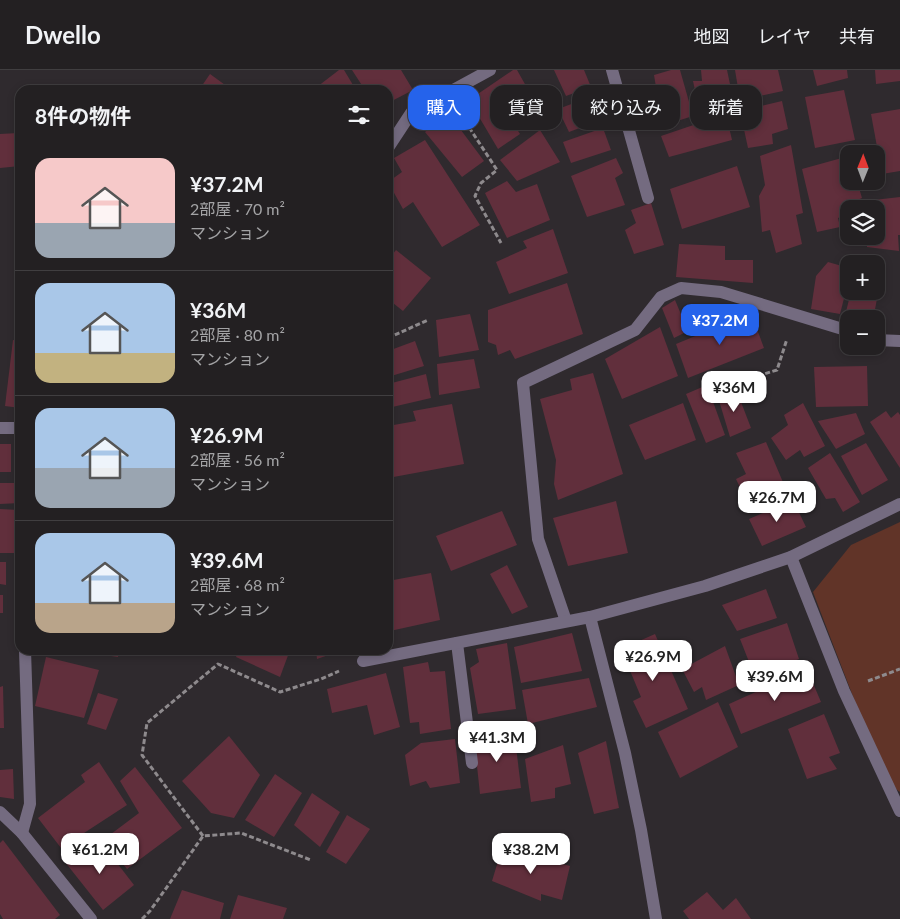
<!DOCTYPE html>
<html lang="ja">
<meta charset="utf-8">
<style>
:root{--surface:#232022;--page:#2f2d2f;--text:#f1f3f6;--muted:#a3a3a5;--line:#403e40;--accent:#2563eb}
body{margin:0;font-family:Lato,"Noto Sans JP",sans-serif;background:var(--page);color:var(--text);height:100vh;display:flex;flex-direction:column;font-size:19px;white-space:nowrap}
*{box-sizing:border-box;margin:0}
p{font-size:16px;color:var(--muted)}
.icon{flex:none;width:28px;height:28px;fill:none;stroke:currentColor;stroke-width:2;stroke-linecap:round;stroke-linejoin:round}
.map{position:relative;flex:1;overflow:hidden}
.drawer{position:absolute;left:15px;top:15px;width:378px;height:570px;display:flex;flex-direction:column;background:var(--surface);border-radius:15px;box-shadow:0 2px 8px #0003,0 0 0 1px var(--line)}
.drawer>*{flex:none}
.banner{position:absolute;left:408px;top:15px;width:418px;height:45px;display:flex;gap:10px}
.needle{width:32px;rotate:1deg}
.tools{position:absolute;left:840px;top:75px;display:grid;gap:10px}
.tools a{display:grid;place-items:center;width:45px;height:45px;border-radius:10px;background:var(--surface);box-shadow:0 2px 8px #0003,0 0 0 1px var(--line);font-size:25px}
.price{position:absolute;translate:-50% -42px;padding:0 11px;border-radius:10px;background:#fff;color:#222;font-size:16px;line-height:32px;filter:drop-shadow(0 1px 2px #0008)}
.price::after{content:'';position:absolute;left:50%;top:30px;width:15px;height:11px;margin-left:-8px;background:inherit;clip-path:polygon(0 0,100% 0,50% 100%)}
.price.selected{background:var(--accent);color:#fff}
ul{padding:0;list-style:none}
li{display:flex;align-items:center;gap:15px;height:125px;padding:0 20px}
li+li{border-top:1px solid var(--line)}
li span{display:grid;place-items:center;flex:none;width:140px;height:100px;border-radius:15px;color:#555}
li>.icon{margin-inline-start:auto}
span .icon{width:60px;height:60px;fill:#fffc;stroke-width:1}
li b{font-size:21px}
h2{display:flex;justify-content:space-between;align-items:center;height:60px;padding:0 20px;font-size:21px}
.pill{padding:0 18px;border-radius:15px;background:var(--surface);box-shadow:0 2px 8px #0003,0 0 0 1px var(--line);font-size:18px;line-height:45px}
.pill.selected{background:var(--accent);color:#fff}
header{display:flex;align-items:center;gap:30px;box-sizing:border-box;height:70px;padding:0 25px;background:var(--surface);border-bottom:1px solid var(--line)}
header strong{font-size:24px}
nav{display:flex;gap:28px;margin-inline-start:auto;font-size:18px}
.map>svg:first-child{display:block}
.green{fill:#613428}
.building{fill:#612f3c}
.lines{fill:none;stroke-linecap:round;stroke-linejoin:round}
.path{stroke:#8e8a8d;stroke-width:3;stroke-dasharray:5 2.5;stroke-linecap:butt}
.service{stroke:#746b80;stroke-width:12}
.minor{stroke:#746b80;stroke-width:12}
</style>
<header>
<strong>Dwello</strong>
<nav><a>地図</a><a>レイヤ</a><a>共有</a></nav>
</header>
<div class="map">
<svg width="900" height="849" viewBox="0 0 900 849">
<rect width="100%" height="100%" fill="#2f2a2e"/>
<polygon class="green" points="900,452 900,722 886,712 824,551 813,522 851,475"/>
<g class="building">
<polygon points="339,0 344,0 356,20 313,20"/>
<polygon points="352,0 401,0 413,20 388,33 388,20 365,20"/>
<polygon points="513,0 517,0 530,23 505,40 520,64 498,79 469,30"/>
<polygon points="554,0 584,0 591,17 566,26"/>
<polygon points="671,0 680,0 693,46 655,58 651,29 656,17 654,5"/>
<polygon points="701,0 727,0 734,33 700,43 693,11 702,11"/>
<polygon points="735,0 778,0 783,21 740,30"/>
<polygon points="813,0 847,0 848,8 817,16"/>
<polygon points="875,0 900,0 900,11 876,14"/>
<polygon points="210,4 232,20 199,20"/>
<polygon points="844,20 855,70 815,78 805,27"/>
<polygon points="593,26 601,50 569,62 558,39"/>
<polygon points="782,31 788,59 772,64 773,74 748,78 740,41"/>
<polygon points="900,39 900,101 882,104 871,44"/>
<polygon points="449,44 484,91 462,107 425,62"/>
<polygon points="726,44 732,70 669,87 661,66"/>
<polygon points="603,58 611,80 571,93 563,72"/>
<polygon points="540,60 560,92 517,111 500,90"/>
<polygon points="18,63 20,96 0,98 0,64"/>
<polygon points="425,70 480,155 442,177 413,132 403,139 388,112 402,102 394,88"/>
<polygon points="791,75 803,143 796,145 802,174 776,183 770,160 762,162 759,126 765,115 760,86"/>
<polygon points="849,86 849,111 857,111 862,128 848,134 849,144 838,148 840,157 817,162 802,99"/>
<polygon points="616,88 623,103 615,108 625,135 587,147 571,106"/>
<polygon points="737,96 750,137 682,159 670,119"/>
<polygon points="507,111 516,122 537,114 550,150 507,168 485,123"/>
<polygon points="900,127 900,165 898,165 899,181 867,177 867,166 876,166 876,139 868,139 874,130"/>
<polygon points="651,133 664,175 634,184 625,160 636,153 631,140"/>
<polygon points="553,159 568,203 509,224 496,192 527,178 523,171"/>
<polygon points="679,174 725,176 725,190 753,190 753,213 676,207"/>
<polygon points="396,180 431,208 403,241 388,229 388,190"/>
<polygon points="828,192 849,198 849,209 840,244 811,239 816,206"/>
<polygon points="876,194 883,196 874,245 846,242 851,221 876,221"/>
<polygon points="567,213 583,264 515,289 510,280 498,285 496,275 488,272 488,240"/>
<polygon points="675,230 688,261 674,268 662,238"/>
<polygon points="751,243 764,278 688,308 676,274"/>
<polygon points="470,244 479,280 439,287 436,250"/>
<polygon points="660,257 678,306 622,329 605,289"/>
<polygon points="13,270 20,271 20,338 5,336"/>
<polygon points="415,271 424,296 388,307 388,281"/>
<polygon points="474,289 480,318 439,325 437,294"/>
<polygon points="867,296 868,336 816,337 814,297"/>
<polygon points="593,303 623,404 558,430 554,414 556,390 540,329 572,320 570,309"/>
<polygon points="426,304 431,328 388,338 388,314"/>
<polygon points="707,315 725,365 706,373 686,324"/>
<polygon points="736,319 751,358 730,367 717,324"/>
<polygon points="683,333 696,370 645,390 629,355"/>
<polygon points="803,333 825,376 804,387 800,380 786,390 771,368 788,355 784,345"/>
<polygon points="452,334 464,394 388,408 388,356 416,351 413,341"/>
<polygon points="886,341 891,348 898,342 900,345 900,398 870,352"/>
<polygon points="856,343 865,364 836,379 818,351"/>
<polygon points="766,372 785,417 747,432 736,409 746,404 736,383"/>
<polygon points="866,373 888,410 862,425 841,386"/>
<rect x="0" y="374" width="11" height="28"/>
<polygon points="830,383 860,432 843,442 835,428 826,429 808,398"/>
<polygon points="0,413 20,413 20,433 0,434"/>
<polygon points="793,430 806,457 762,476 749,449"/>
<polygon points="616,431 628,483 568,496 553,448"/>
<polygon points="0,439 19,440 19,483 0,483"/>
<polygon points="502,441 517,475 451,501 436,466"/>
<polygon points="0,492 6,492 6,515 0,514"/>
<polygon points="507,495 528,537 512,544 490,504"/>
<polygon points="431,503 440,550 390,561 388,537 388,511"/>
<polygon points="766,519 777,548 737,561 722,535"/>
<rect x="0" y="525" width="3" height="18"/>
<polygon points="787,553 799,589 755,607 740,569"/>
<polygon points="572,563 582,601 521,613 514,577"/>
<polygon points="655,564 688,639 646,658 633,631 641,627 621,579"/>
<polygon points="507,573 516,639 478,644 470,598 479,592 476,579"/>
<polygon points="725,576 739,615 706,630 702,617 694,622 682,599"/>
<polygon points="76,580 119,580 118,587 76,581"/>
<polygon points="239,580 290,580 280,607 236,587"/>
<polygon points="316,580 343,580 317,589"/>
<polygon points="46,587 99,600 84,648 35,636"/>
<polygon points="428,592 430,602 445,601 451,659 420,664 419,652 410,653 403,597"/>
<polygon points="807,599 821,632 741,664 729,634"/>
<polygon points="386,603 400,657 374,665 367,635 332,643 327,619"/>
<polygon points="589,608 597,637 528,654 522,620"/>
<polygon points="3,616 4,658 0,658 0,617"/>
<polygon points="98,623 118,629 106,660 87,654"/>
<polygon points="718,632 738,677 680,708 658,662"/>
<polygon points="824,644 840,683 829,687 837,699 807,709 788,659"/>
<polygon points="514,660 521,718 480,724 474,668"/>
<polygon points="229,666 260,705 234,748 211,743 182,711"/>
<polygon points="455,669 460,713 430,718 426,711 410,716 405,685 421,673"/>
<polygon points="606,671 619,738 594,744 578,683"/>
<polygon points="563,675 571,714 555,718 555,728 531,732 525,689"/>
<polygon points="99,692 127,735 61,778 38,748 85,712 81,705"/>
<polygon points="135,697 182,758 127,799 103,770 139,743 120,711"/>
<polygon points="13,699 14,729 0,727 0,700"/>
<polygon points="275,704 302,723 274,767 245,750"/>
<polygon points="312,723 340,742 320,777 294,755"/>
<polygon points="347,745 370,759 346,794 326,782"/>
<polygon points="3,770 60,845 55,849 3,849 0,844 0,773"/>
<polygon points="100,771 134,815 103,840 65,792"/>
<polygon points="502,778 570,796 562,830 541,824 541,831 492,811"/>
<polygon points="182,820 224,833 220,849 170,849"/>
<polygon points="707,822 723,840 736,828 751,849 689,849 683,841"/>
<polygon points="238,825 287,838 283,849 230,849"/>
</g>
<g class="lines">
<g class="path">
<polyline points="461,45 497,100 481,113 475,126 501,173"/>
<polyline points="388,268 428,250"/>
<polyline points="715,319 777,300 787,269"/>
<polyline points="868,611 900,599"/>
<polyline points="203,766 142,685 147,653 218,594 280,622 321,609 339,601"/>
<polyline points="142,849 150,841 203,766 241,763 311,790"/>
</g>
<g class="service">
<polyline points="612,0 648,128"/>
<polyline points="876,270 900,271"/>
<polyline points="0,358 20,358"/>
<polyline points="590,547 625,683 641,760 656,849"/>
<polyline points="566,551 538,469 523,313 635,260 661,227 681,218 721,222 849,261"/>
<polyline points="457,573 472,693"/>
</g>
<g class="minor">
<polyline points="388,78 411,43 490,0"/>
<polyline points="791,487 844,621 900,741"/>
<polyline points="363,591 590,547 705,516 791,487 900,434"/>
<polyline points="0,742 22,763 91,849"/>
<polyline points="22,763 30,734 25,580"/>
</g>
</g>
</svg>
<div class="tools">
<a><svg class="needle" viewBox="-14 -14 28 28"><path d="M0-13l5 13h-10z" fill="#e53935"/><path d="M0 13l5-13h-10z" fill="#a3a3a5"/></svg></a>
<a><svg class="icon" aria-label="layers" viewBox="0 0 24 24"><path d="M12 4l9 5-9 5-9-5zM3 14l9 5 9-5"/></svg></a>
<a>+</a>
<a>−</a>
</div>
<b class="price selected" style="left:720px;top:276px">¥37.2M</b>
<b class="price" style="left:734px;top:343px">¥36M</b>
<b class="price" style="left:777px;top:453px">¥26.7M</b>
<b class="price" style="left:653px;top:612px">¥26.9M</b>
<b class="price" style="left:775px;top:632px">¥39.6M</b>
<b class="price" style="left:497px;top:693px">¥41.3M</b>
<b class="price" style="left:100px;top:805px">¥61.2M</b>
<b class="price" style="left:531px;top:805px">¥38.2M</b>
<div class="banner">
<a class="pill selected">購入</a>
<a class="pill">賃貸</a>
<a class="pill">絞り込み</a>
<a class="pill">新着</a>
</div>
<section class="drawer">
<h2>8件の物件<svg class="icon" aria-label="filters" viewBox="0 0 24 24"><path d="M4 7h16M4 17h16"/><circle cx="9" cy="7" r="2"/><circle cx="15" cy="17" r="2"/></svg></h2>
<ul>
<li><span style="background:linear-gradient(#f6c9c9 65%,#9aa5b1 0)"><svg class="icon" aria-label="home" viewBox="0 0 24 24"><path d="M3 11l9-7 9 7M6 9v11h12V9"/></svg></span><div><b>¥37.2M</b><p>2部屋 · 70 m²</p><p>マンション</p></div></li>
<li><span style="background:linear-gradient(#a9c7e8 70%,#c2b280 0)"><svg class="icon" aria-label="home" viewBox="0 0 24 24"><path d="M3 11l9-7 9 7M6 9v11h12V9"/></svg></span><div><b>¥36M</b><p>2部屋 · 80 m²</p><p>マンション</p></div></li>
<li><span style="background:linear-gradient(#a9c7e8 60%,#9aa5b1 0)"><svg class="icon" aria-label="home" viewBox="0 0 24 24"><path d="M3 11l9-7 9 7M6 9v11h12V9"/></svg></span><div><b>¥26.9M</b><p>2部屋 · 56 m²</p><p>マンション</p></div></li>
<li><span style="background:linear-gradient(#a9c7e8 70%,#b9a48a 0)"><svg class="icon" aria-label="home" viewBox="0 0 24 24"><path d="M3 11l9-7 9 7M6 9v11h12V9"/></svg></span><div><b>¥39.6M</b><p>2部屋 · 68 m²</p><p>マンション</p></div></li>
</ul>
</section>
</div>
